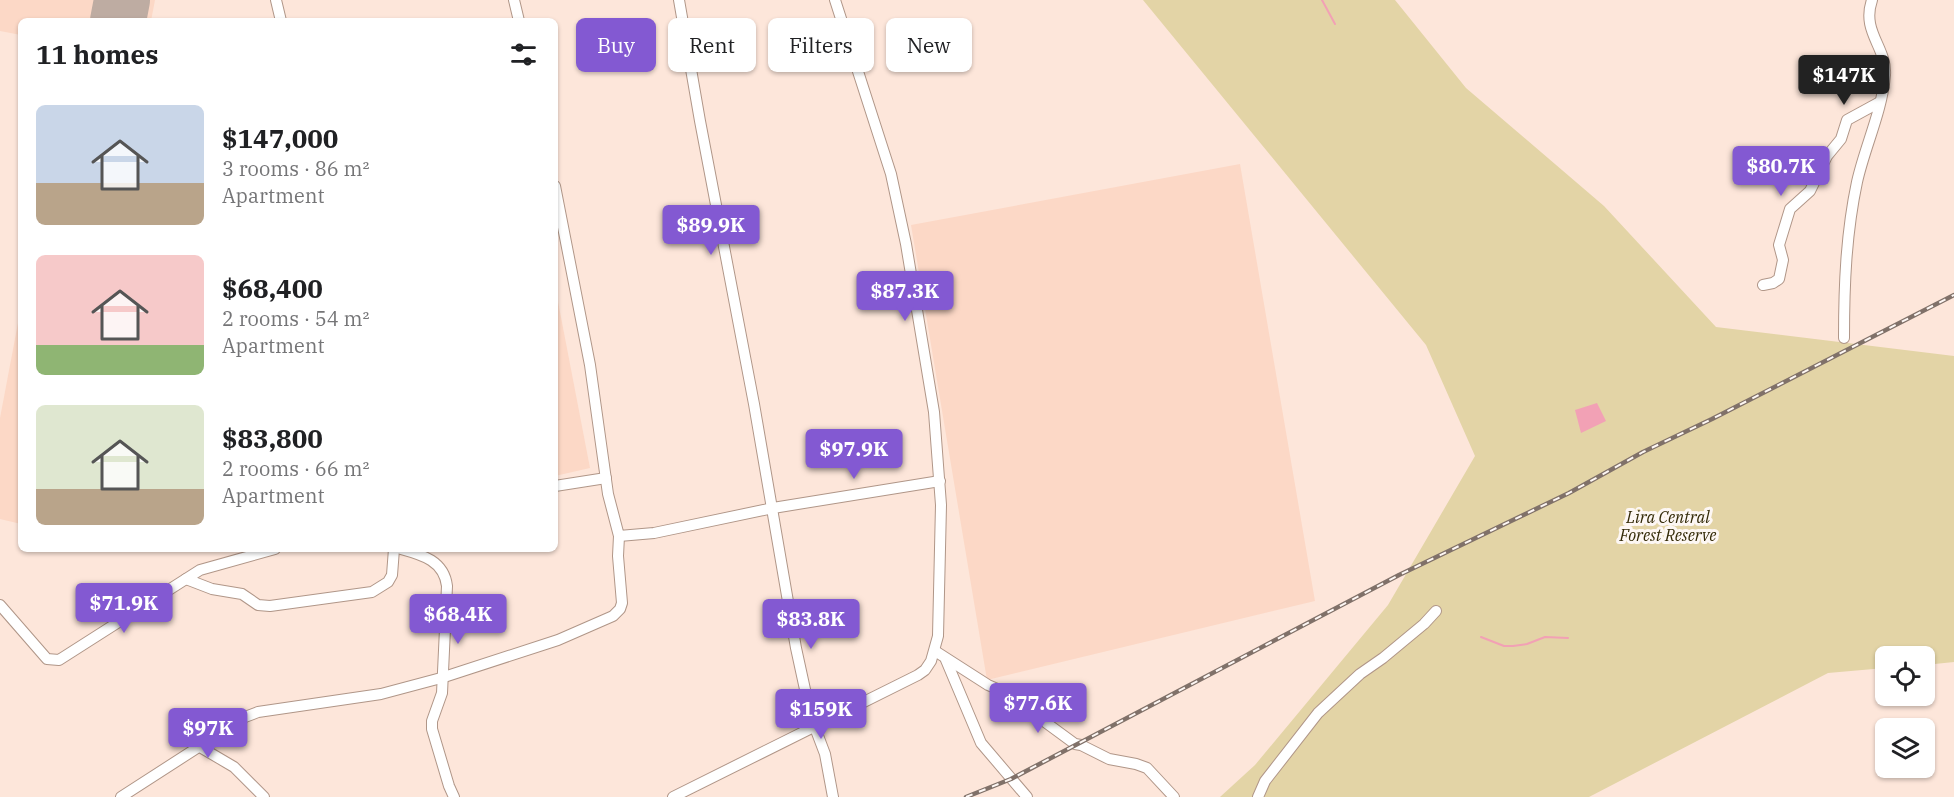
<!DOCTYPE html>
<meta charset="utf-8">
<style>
:root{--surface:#fff;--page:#f2f2f2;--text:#202124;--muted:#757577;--accent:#8359d2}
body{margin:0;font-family:"IBM Plex Serif",serif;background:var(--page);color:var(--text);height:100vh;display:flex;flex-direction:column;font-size:22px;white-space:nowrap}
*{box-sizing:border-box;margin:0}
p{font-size:20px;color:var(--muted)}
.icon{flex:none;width:33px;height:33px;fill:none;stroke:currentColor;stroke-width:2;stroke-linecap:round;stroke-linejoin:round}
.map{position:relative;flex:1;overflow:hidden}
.details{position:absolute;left:18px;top:18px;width:540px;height:534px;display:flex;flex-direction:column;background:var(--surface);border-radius:9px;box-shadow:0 2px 4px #0004}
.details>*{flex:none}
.top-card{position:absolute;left:576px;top:18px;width:570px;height:54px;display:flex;gap:12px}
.controls{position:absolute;left:1875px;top:646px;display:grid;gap:12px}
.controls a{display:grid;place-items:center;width:60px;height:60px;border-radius:9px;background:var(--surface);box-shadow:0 2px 4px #0004;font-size:30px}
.price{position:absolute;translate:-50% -51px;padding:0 14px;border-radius:6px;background:var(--accent);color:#fff;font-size:20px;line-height:39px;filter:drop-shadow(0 2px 3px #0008)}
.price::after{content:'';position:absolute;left:50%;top:36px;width:18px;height:14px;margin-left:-9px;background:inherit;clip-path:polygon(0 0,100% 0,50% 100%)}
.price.active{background:#222;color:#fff}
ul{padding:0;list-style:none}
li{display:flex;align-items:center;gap:18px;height:150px;padding:0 18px}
li span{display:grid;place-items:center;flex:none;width:168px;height:120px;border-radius:9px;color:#555}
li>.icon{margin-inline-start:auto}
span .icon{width:72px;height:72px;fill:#fffc;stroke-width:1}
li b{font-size:26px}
h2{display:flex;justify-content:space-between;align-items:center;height:72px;padding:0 18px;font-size:26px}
.pill{padding:0 21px;border-radius:9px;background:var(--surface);box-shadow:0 2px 4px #0004;font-size:21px;line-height:54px}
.pill.active{background:var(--accent);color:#fff}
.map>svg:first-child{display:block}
.built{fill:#fcd8c6}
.green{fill:#e3d4a6}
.water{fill:#f2a1b5}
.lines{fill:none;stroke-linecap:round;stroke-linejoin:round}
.stream{stroke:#f2a1b5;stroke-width:2}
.runway{stroke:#beaca2;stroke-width:56}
.minor-casing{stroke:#b09688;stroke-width:12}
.minor{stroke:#fff;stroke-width:10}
.rail-casing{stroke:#807169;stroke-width:4.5}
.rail{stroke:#fdf7f4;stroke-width:2;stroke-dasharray:7;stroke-linecap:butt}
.labels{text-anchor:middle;stroke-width:6;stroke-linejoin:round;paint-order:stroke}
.park-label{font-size:16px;font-style:italic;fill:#322906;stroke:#fdf7f4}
</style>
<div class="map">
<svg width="1954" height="797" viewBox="0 0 1954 797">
<rect width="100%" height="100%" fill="#fde6da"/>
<g class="built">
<polygon points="0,0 155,0 151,21 21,21 21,35 0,31"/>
<polygon points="1240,164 1315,601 987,680 911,225"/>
<polygon points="555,286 590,468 555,476"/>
<polygon points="21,307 21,524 0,519 0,418"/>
</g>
<polygon class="green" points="1143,0 1395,0 1466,88 1604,206 1716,327 1954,356 1954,662 1925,665 1924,657 1886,657 1885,668 1828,673 1589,797 1220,797 1255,765 1388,605 1475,456 1426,345"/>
<polygon class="water" points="1597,403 1606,421 1581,433 1575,410"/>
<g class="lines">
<g class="stream">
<polyline points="1322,0 1335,24"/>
<polyline points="1481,637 1504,646 1513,646 1527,644 1545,637 1568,638"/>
</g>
<polyline class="runway" points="118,21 122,0"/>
<defs>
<g id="minor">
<polyline points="276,0 281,21"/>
<polyline points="514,0 519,21"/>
<polyline points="679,0 700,121 754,404 796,648 811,717 825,754 833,797"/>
<polyline points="555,186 590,365 608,494 619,536 654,533 773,508 940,481"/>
<polyline points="1763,285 1773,283 1779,279 1783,260 1779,245 1790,209 1810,191 1827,156 1841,139 1847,120 1880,102"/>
<path d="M1844,338C1844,285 1846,234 1857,182C1865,146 1882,112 1885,75C1887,47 1861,32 1872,0"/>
<polyline points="555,486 606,478"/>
<path d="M401,549C423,555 444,561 447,586L442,693L432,721V729L449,786L454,797"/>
<polyline points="186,579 212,589 242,594 258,605 270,606 372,592 388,582 392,575 394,549"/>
<polyline points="0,605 47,659 59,660 200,570 275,549"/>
<polyline points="935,651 988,685 1009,694 1029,706 1041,719 1075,744 1081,745 1109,759 1136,764 1147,768 1174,797"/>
<polyline points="946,660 981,743 1027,797"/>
<polyline points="200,747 234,767 264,797"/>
<polyline points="121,797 245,717 258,712 381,694 441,678 558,640 613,616 620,609 622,603 618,556 619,536"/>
<polyline points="673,797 918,675 925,670 931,661 938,636 941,505 934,412 906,244 891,174 835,0"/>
<polyline points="1258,797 1265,781 1318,713 1360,674 1383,658 1424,624 1436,611"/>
</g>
</defs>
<use href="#minor" class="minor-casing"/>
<use href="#minor" class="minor"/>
<defs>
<polyline id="rail" points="966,797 1011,779 1399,575 1569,493 1643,452 1712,419 1954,295"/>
</defs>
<use href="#rail" class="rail-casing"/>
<use href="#rail" class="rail"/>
</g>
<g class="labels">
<g class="park-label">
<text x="1668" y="523">Lira Central<tspan x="1668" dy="18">Forest Reserve</tspan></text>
</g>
</g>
</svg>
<div class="controls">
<a><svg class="icon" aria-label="locate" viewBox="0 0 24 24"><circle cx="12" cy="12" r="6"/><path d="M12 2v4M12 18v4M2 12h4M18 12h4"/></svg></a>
<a><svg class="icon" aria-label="layers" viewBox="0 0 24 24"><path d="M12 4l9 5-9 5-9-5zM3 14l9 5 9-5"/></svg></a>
</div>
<b class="price active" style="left:1844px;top:106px">$147K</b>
<b class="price" style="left:1781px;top:197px">$80.7K</b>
<b class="price" style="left:711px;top:256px">$89.9K</b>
<b class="price" style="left:905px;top:322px">$87.3K</b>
<b class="price" style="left:854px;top:480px">$97.9K</b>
<b class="price" style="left:124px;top:634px">$71.9K</b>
<b class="price" style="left:458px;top:645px">$68.4K</b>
<b class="price" style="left:811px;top:650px">$83.8K</b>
<b class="price" style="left:1038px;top:734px">$77.6K</b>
<b class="price" style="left:821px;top:740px">$159K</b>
<b class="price" style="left:208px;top:759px">$97K</b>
<div class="top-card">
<a class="pill active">Buy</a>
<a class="pill">Rent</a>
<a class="pill">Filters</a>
<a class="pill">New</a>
</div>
<section class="details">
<h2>11 homes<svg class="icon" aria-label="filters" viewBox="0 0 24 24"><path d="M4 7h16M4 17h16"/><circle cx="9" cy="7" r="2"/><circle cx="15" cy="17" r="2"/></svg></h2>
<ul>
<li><span style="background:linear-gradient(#c9d6e8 65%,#b9a48a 0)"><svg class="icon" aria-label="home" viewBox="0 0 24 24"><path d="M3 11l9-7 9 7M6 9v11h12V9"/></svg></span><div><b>$147,000</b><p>3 rooms · 86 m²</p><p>Apartment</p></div></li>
<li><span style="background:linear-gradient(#f6c9c9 75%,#8fb573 0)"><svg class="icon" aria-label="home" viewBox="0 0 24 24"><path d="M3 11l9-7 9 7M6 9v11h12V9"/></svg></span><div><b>$68,400</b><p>2 rooms · 54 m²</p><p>Apartment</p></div></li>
<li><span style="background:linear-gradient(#dfe7d0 70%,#b9a48a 0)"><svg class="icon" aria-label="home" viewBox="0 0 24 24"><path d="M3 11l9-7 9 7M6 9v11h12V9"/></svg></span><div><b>$83,800</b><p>2 rooms · 66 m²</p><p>Apartment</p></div></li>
</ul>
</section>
</div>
